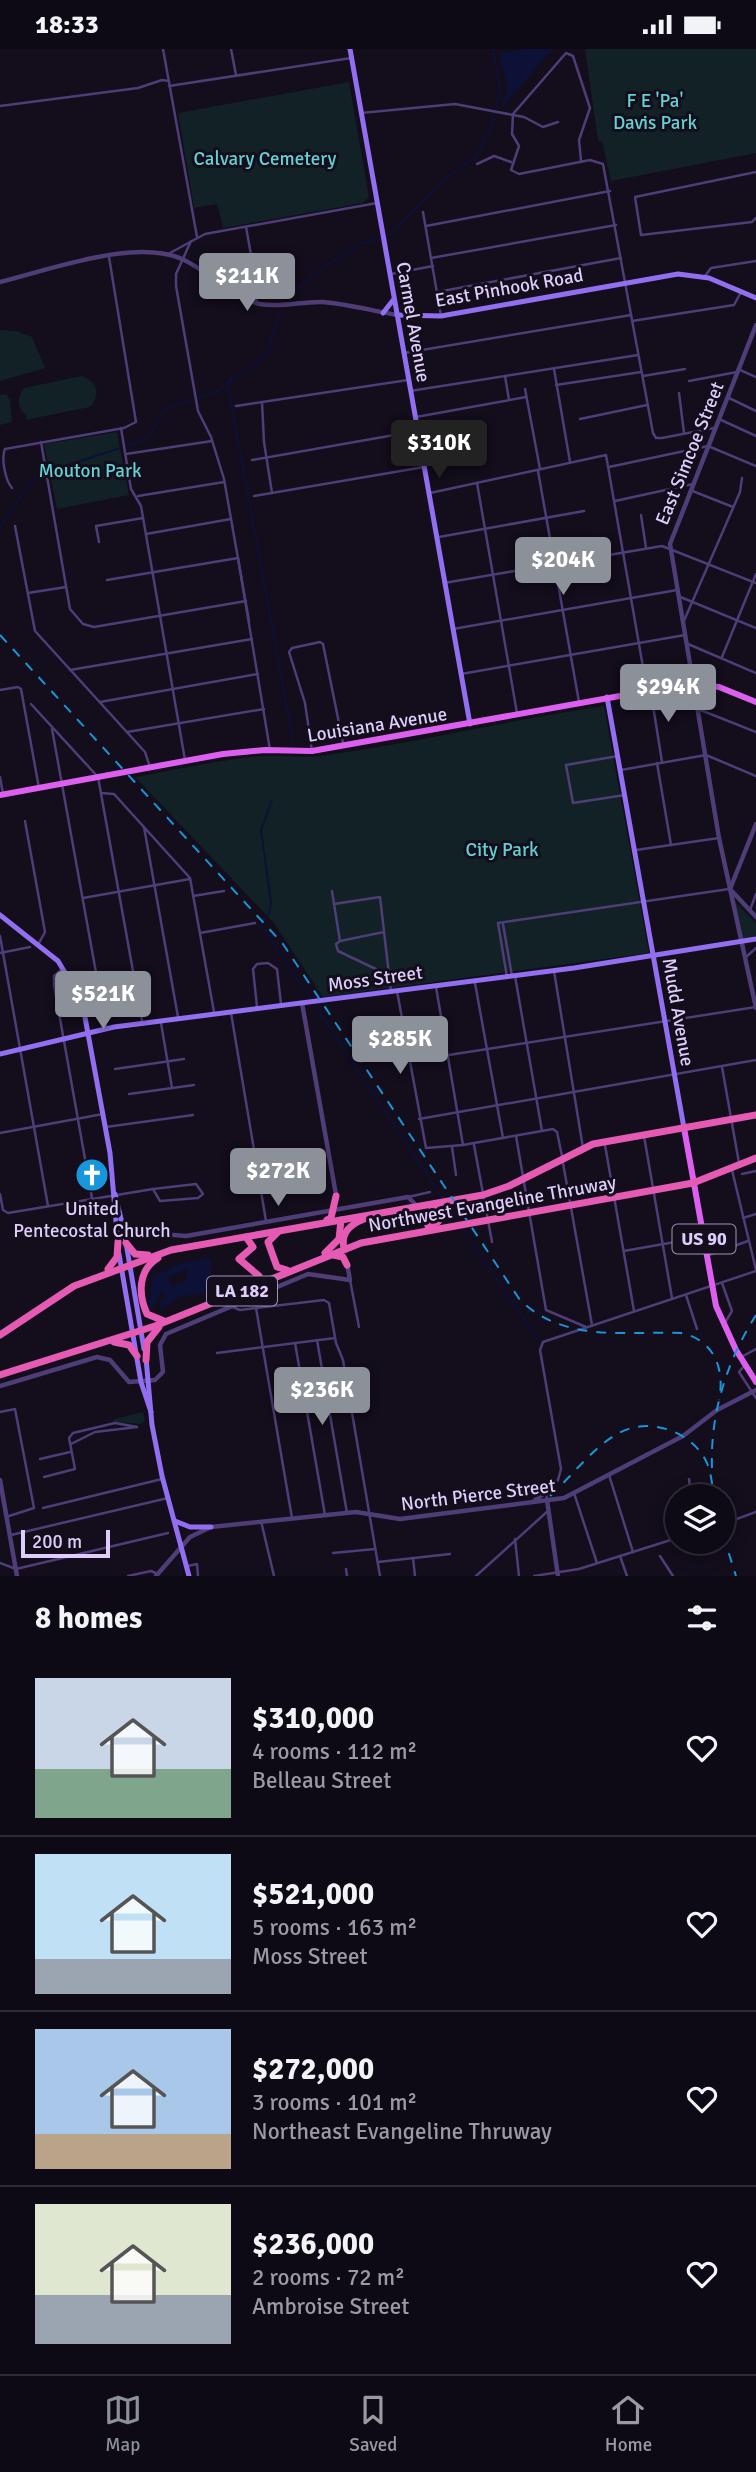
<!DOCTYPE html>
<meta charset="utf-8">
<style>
:root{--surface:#0e0a15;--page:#17131e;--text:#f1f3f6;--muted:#9b9aa0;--line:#2e2b34;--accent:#8c9099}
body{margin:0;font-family:Signika,sans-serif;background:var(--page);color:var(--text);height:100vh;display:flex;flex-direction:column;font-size:26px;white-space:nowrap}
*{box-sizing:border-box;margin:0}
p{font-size:23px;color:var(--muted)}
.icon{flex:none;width:38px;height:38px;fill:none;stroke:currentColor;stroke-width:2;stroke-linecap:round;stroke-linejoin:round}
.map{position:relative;height:1527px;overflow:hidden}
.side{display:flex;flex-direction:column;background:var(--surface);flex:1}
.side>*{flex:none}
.controls{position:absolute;left:665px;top:1435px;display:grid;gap:14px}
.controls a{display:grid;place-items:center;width:70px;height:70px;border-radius:50%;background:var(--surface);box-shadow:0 4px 18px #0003,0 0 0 2px var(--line);font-size:35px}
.scale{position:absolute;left:21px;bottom:18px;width:89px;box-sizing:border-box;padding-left:7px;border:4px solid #decdfa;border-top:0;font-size:19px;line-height:24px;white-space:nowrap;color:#decdfa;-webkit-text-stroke:5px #130d1c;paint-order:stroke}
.price{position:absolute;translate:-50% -60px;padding:0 16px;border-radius:7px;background:var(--accent);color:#fff;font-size:23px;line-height:46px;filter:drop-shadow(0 2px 4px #0008)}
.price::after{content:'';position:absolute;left:50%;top:42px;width:21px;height:16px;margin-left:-10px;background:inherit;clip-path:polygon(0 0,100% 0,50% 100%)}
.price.on{background:#222;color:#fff}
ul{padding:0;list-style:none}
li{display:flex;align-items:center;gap:21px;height:175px;padding:0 35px}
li+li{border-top:2px solid var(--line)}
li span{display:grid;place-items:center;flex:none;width:196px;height:140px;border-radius:0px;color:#555}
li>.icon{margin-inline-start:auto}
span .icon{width:84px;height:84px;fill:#fffc;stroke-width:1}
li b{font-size:30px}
h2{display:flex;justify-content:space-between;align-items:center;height:84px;padding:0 35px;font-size:30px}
.status{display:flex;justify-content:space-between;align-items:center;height:49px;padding:0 35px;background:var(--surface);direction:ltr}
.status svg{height:19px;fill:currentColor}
.menu{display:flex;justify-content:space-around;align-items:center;height:98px;border-top:2px solid var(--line);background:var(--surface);font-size:19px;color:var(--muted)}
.menu a{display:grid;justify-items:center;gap:4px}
.menu .on{color:var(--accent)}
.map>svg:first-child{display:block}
.green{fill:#112125}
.water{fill:#0d1135;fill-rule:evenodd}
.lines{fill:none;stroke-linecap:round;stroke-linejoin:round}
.stream{stroke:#0d1135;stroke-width:2}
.minor{stroke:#4e3d76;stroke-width:2.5}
.tertiary{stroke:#4e3d76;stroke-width:4.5}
.secondary{stroke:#926ef0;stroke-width:5}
.primary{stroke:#dd5fef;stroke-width:6}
.trunk{stroke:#e55ab3;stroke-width:7}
.rail{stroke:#1796dc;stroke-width:2;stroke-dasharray:10 9;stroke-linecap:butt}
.labels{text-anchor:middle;stroke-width:6;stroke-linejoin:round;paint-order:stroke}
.shield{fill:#130d1c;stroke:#a193b7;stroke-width:2}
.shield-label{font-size:18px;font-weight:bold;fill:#decdfa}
.park-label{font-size:19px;fill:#62d1d1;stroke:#130d1c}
.street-label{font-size:19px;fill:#decdfa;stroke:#130d1c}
.poi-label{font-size:19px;fill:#decdfa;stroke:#130d1c}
</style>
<div class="status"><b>18:33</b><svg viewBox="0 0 49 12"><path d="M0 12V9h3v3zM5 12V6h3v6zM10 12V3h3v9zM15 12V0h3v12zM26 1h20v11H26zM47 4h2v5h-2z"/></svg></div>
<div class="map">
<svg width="756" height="1527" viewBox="0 0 756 1527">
<rect width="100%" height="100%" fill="#130d1c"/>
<g class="green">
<polygon points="585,0 756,0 756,104 611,132 602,92 598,92"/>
<polygon points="349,33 369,148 363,154 223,179 217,155 194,159 178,64"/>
<polygon points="0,281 16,282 32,288 45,319 0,332"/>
<path d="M82,327C97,332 101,346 90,358L25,371L27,367C17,359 16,349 24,339Z"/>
<polygon points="6,345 10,351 12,373 0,376 0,346"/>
<polygon points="117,383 129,446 57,460 44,395"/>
<path d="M604,657L649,904L323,948L273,873L135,728C177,721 220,710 262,707C282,706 301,709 320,707C416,694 509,671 604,657Z"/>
<polygon points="735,853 756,874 756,887 742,892"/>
<polygon points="143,1363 145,1372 141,1375 113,1373 114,1370"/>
</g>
<g class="water">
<polygon points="523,0 553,0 500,61 508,38 499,8 502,4"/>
<path d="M211,1209V1224L224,1233L222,1241L179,1248L161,1261L159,1256L165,1248L161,1243L152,1261L148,1257L153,1227L184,1213ZM188,1220L185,1232L171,1237L168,1228Z"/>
</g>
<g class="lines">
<g class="stream">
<polyline points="288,250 307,231 330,214 362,194 389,187 445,129 475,109 490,81 500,42 493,0"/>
<polyline points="279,265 269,301 256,316 230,332 228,337 294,697"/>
<polyline points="199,348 219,342 232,328"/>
<polyline points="127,397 147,390 166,359 193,350"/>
<polyline points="50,422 120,399"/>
<polyline points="0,478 30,434 43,424"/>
<polyline points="272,751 261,781 271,854 269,865 260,875 311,950"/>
<polyline points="317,959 442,1148"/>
<polyline points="448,1156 458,1172"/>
<polyline points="463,1180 538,1291"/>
<polyline points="180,1513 181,1527"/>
</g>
<g class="minor">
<polyline points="163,0 197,188"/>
<polyline points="231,0 236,26"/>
<polyline points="169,37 351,9"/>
<polyline points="0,57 138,39 162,31 169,32"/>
<polyline points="361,64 455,55 524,68 543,78 558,73"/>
<polyline points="581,112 579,91 590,59 573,7 566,4 513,65 512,85 519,97 511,121 519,125 590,111 603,115 653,384 656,389 662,389 714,379"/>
<polyline points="477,115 494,107 511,113"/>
<polyline points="756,123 635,148 641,186 752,173 756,169"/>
<polyline points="423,163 441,267"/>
<polyline points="426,177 610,142"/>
<polyline points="246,178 257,239 256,254"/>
<polyline points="191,192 176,225 176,237 198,362 211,388 224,430 249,572"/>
<polyline points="168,205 205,185 377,154"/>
<polyline points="431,209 616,176"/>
<polyline points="391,225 433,217"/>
<polyline points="705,227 711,219 756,212"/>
<polyline points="437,243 621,209"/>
<polyline points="632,272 734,256 741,243"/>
<polyline points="404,304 631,266"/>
<polyline points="554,320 570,413"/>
<polyline points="738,320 756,328"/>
<polyline points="505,327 509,351"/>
<polyline points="643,327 685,320"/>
<polyline points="689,332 737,323"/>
<polyline points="556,336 641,323"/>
<polyline points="525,340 540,420"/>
<polyline points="410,342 638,306"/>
<polyline points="679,344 684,384"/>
<polyline points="727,348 756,362"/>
<polyline points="262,353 264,393 272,444"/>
<polyline points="236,357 408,331"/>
<polyline points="416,368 526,348"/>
<polyline points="580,370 647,356"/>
<polyline points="719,370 756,387"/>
<polyline points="121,379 131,440 141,457 185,711"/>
<polyline points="41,393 70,560 83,575 94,578 246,552"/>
<polyline points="126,405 212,392"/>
<polyline points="252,411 417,382"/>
<polyline points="609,418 708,397 756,417"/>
<polyline points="538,422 579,653"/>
<polyline points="477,434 517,664"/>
<path d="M12,439C5,431 1,409 5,400L124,379L136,373L109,208"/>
<polyline points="690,441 733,458"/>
<polyline points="430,444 606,406 647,641"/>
<polyline points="138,447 224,433"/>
<polyline points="254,447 424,418"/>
<polyline points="615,452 693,435"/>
<polyline points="641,466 646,499"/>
<polyline points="15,477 35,582 145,703 150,718"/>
<polyline points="146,485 231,470"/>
<polyline points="439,488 584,462"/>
<polyline points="99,493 96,477 143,469"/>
<polyline points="238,509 270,701"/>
<polyline points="107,531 238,509"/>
<polyline points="444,534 662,497 756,534"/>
<polyline points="28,544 66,538"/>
<polyline points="678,547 756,579"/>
<polyline points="683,574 740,443 742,429"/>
<polyline points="453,580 677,541"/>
<polyline points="688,595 756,624"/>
<polyline points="722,608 756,525"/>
<polyline points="70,621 252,590"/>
<polyline points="461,625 685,586"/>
<polyline points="0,641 18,638 21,640 39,739"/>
<polyline points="651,644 662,713"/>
<polyline points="100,653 258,625"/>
<polyline points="31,655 98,728 142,972"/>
<polyline points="698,660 756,683"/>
<polyline points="52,680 106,979"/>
<polyline points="127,683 264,660"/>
<polyline points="312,702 305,654 289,603 292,599 320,593 323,595 343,694"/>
<polyline points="618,707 566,716 573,754 625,746"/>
<polyline points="657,714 671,796"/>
<polyline points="621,721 706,706 756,727"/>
<polyline points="0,728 3,745"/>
<polyline points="101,744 114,745 190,829 214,963"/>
<polyline points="25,772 45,883 39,894"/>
<polyline points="144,778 178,968"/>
<polyline points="636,801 719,789"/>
<polyline points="332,842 334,855"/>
<polyline points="193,847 224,842"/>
<polyline points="83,849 190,830"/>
<polyline points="750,861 756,845"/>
<polyline points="503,875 512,927"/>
<polyline points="384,883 340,892 334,855 380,848 391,943"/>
<polyline points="200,884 255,874"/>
<polyline points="0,887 48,1157"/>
<polyline points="340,892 336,895 338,902 380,922 388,922"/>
<polyline points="0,904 30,898"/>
<polyline points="745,909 756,899"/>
<polyline points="61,921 54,927 54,936 92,1149"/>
<polyline points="554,922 583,1099"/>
<polyline points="515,927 542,1082"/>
<polyline points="507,928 498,874 729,840"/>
<polyline points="475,934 503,1089"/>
<polyline points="436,938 463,1096"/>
<polyline points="397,942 426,1099 463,1096 553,1080 557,1083 562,1107"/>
<polyline points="257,958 253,920 257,915 268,914 277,920 281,955"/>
<polyline points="231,964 266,1172"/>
<polyline points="161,974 172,1039"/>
<polyline points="410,1012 756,958"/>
<polyline points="722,1018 739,1114"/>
<polyline points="115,1020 184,1010"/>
<polyline points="129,1045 194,1036"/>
<polyline points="419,1070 756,1011"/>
<polyline points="106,1078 193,1066"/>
<polyline points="0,1084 103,1065"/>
<polyline points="516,1087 546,1261 586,1278"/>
<polyline points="644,1087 672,1249"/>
<polyline points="474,1096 492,1193"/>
<polyline points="605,1096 634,1262"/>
<polyline points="452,1098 456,1126"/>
<polyline points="563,1114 592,1276"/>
<polyline points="732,1121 756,1221"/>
<polyline points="742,1125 756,1122"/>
<polygon points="196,1135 203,1145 198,1149 160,1152 153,1140"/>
<polyline points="0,1145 3,1161 8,1164 153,1140"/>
<polyline points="408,1148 430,1143"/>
<polyline points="743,1169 756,1165"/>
<polyline points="624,1202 703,1188"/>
<polyline points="709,1206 748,1192"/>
<polyline points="350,1231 359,1278"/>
<polyline points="722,1234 732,1262 726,1272"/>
<polyline points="686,1246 697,1280"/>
<polyline points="230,1257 240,1261 324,1251 329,1254 336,1294 343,1311 380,1527"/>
<polyline points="256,1259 292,1469"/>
<polyline points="317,1291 347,1464"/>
<polyline points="295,1294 325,1466"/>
<polyline points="217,1304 335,1289"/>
<polyline points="741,1308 756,1300"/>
<polyline points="745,1316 739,1323 756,1349"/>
<polyline points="0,1363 15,1360 34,1459 6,1468"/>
<polyline points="71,1395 95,1383 137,1378"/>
<polyline points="40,1410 70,1403"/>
<polyline points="609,1426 633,1503"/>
<polyline points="44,1428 75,1420 69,1389 73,1384 115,1374 137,1378"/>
<polyline points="689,1430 691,1447"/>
<polyline points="574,1444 597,1514"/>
<polyline points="547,1451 546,1443 558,1431 561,1420 540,1301 543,1293 756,1222"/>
<polyline points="43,1459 162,1430"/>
<polyline points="261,1472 274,1527"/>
<polyline points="723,1475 756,1463"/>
<polyline points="11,1486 168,1449"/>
<polyline points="515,1490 519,1527"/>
<polyline points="333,1504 375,1500"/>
<polyline points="620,1507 627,1527"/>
<polyline points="660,1507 673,1527"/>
<polyline points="413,1509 415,1527"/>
<polyline points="378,1513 450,1505"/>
<polyline points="0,1514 16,1520 168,1484"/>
<polyline points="188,1517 197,1515 198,1527"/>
<polyline points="346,1520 347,1527"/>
<polyline points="128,1527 151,1522 158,1525"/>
<polyline points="476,1527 549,1461"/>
<polyline points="534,1527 579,1520 677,1489"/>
</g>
<g class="tertiary">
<path d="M0,233C50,221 134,189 182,210C211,223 228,248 260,255C282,259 302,252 323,253C348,255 373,262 397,266"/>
<polyline points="756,276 670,495 719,789 756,959"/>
<polyline points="756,775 730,840 756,868"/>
<polyline points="302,954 336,1146"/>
<polyline points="124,1182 186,1187 408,1148 417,1157"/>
<polyline points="0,1337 97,1308 110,1311 129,1333 155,1331 163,1323 160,1296 166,1285 308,1225 350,1231 347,1214"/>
<polyline points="0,1431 17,1527"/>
<polyline points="535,1451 546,1443"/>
<polyline points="547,1451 558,1527"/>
<polyline points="156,1527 190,1488 211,1478 356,1463 400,1470 564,1449 683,1387 717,1361 756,1341"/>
</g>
<g class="secondary">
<polyline points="350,0 470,675"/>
<polyline points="383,264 394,250"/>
<polyline points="397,266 441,267 678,225 709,229 756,249"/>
<polyline points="607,648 684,1079"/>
<polyline points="0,866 58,912 82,952 110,1104 118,1195"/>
<polyline points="0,1005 114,978 574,919 756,890"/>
<polyline points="115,1145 124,1182 144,1300"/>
<polyline points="119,1205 141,1333 151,1363"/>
<polyline points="146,1309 152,1376 162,1427 189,1527"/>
<polyline points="175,1472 190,1478 211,1478"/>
</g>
<g class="primary">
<polyline points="0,746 223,705 265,701 312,702 687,635 719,638 756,653"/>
<polyline points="684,1079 716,1257 736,1301 756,1333"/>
</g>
<g class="trunk">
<polyline points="327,1171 331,1169 336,1147"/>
<polyline points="428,1177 438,1173 441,1168 438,1160 431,1157"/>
<polyline points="277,1184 268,1193 277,1218 287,1221"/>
<polyline points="246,1188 253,1198 239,1210 259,1227 253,1237"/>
<polyline points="126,1194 135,1205 148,1206"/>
<path d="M344,1199C340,1184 351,1175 364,1170"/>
<polyline points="325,1204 339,1190 341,1171"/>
<polyline points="333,1206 343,1208 347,1216"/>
<path d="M158,1209C138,1221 138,1245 147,1265L164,1272"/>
<polyline points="108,1220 117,1208 118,1193"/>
<polyline points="0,1286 74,1237 171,1201 483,1146 509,1137 593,1095 756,1066"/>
<polyline points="114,1293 129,1296 137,1307"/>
<polyline points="146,1311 147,1293 159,1278"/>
<polyline points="0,1326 155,1277 361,1194 693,1134 756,1109"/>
</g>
<g class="rail">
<path d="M0,586L283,895L520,1251C565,1294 624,1282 681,1284C715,1291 725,1321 719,1351"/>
<path d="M712,1419C710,1364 727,1312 756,1266"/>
<path d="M550,1447C572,1427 593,1398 619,1384C650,1367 693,1383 707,1414C711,1424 712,1435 714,1446"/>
<polyline points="723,1486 736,1527"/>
</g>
</g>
<defs>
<symbol id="church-disc" viewBox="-11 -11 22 22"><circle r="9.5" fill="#1796dc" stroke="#130d1c"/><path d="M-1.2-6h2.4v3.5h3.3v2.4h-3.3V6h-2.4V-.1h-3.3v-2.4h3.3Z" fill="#fff"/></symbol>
</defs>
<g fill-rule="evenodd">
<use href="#church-disc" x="73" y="1107" width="38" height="38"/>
</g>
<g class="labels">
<g class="shield">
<rect x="672.5" y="1175.5" width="63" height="29" rx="5"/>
<rect x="207" y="1227.5" width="70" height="29" rx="5"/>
</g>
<g class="shield-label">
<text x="704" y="1196">US 90</text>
<text x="242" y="1248">LA 182</text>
</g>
<g class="park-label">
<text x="655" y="58">F E 'Pa'<tspan x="655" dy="22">Davis Park</tspan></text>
<text x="265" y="116">Calvary Cemetery</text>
<text x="90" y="428">Mouton Park</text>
<text x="502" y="807">City Park</text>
</g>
<g class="street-label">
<text transform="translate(509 238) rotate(-10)" y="7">East Pinhook Road</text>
<text transform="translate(414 273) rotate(80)" y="7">Carmel Avenue</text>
<text transform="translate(689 404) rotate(-68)" y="7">East Simcoe Street</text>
<text transform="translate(377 675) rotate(-9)" y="7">Louisiana Avenue</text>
<text transform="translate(375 929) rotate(-8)" y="7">Moss Street</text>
<text transform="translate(679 963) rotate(80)" y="7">Mudd Avenue</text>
<text transform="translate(492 1154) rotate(-10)" y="7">Northwest Evangeline Thruway</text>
<text transform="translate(478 1445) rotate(-7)" y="7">North Pierce Street</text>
</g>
<g class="poi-label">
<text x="92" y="1166">United<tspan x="92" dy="22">Pentecostal Church</tspan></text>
</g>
</g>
</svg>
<div class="controls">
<a><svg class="icon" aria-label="layers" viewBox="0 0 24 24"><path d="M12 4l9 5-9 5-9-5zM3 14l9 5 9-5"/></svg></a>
</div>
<div class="scale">200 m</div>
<b class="price" style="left:247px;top:264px">$211K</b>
<b class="price on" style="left:439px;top:431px">$310K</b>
<b class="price" style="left:563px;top:548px">$204K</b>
<b class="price" style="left:668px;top:675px">$294K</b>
<b class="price" style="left:103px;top:982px">$521K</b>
<b class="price" style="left:400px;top:1027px">$285K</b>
<b class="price" style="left:278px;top:1159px">$272K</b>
<b class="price" style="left:322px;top:1378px">$236K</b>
</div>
<section class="side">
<h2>8 homes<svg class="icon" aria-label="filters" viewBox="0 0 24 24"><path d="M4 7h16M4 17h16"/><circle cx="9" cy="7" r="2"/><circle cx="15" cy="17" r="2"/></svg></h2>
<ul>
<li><span style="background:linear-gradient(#c9d6e8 65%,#7fa58c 0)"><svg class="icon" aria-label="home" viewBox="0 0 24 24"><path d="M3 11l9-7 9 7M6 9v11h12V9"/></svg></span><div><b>$310,000</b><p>4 rooms · 112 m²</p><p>Belleau Street</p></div><svg class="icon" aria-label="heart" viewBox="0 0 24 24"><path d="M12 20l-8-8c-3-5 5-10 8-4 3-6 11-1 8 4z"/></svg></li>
<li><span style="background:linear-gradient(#bfe0f5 75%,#9aa5b1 0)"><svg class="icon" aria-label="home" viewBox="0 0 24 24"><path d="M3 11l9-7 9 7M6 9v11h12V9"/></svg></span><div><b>$521,000</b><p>5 rooms · 163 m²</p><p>Moss Street</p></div><svg class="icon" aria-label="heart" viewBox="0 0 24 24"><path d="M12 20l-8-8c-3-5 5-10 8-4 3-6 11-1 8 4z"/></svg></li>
<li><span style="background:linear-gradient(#a9c7e8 75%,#b9a48a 0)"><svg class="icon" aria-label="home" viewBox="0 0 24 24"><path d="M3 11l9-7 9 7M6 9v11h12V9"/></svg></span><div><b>$272,000</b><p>3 rooms · 101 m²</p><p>Northeast Evangeline Thruway</p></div><svg class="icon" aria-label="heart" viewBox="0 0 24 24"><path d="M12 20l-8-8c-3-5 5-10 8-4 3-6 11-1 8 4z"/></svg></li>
<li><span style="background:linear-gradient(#dfe7d0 65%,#9aa5b1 0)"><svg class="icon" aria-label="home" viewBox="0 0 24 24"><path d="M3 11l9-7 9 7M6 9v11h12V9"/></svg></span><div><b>$236,000</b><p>2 rooms · 72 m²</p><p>Ambroise Street</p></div><svg class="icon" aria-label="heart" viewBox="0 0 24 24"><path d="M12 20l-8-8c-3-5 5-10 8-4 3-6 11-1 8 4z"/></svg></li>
</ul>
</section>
<nav class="menu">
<a class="on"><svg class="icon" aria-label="map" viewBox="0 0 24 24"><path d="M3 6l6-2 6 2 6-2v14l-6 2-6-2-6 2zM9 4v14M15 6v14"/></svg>Map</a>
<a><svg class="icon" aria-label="saved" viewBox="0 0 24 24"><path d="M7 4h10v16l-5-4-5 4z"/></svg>Saved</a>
<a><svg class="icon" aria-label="home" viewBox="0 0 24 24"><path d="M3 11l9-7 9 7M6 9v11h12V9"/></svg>Home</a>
</nav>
